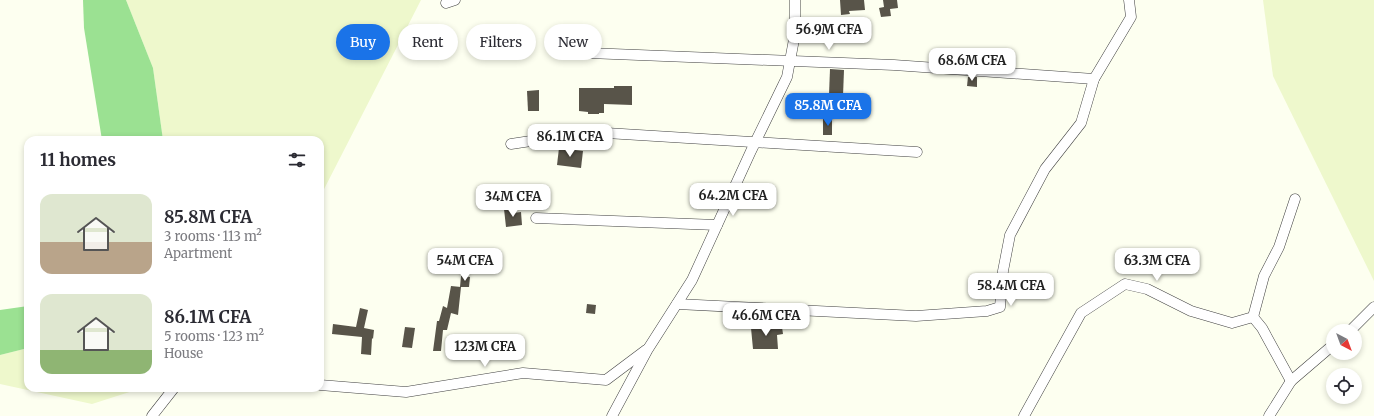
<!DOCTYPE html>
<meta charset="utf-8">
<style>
:root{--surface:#fff;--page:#f7f7f7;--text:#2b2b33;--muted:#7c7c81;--accent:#1a73e8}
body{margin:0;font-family:Merriweather,serif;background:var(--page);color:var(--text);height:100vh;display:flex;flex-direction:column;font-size:15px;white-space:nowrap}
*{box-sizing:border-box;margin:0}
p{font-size:13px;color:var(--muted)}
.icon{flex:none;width:22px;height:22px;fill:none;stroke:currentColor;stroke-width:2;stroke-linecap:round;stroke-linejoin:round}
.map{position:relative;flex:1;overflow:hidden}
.details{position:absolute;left:24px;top:136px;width:300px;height:256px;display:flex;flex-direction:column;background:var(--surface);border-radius:12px;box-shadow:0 2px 6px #0003}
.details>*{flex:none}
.banner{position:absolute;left:336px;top:24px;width:380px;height:36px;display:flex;gap:8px}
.needle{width:26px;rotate:139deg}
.controls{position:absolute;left:1326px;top:324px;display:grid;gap:8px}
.controls a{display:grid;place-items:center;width:36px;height:36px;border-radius:50%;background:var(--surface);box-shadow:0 2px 6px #0003;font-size:20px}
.price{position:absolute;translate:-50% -34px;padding:0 9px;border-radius:8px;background:#fff;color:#222;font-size:13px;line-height:26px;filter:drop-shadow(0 1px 2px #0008)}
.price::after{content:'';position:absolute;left:50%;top:24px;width:12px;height:9px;margin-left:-6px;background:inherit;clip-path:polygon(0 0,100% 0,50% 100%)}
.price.on{background:var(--accent);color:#fff}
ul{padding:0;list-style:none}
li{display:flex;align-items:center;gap:12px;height:100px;padding:0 16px}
li span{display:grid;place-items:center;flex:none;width:112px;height:80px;border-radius:12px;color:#555}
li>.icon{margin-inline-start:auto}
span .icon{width:48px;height:48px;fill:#fffc;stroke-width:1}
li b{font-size:17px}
h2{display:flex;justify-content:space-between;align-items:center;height:48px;padding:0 16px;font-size:17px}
.chip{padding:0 14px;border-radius:18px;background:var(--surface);box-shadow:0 2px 6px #0003;font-size:14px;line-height:36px}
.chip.on{background:var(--accent);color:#fff}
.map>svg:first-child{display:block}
.farmland{fill:#eef8cc}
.forest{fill:#9be192}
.building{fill:#585449}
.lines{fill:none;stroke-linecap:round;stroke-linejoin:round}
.minor-casing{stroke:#414141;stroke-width:11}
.minor{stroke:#fff;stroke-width:10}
</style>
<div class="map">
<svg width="1374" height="416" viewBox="0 0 1374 416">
<rect width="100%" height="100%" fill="#fdfff0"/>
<g class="farmland">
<polygon points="126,0 421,0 320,197 320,140 163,140 153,68"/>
<polygon points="1263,0 1374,0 1374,281 1273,76"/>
<polygon points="28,348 28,388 142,388 92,404 0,384 0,355"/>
</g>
<g class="forest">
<polygon points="83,0 126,0 153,68 163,140 102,140 84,28"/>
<polygon points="28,306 28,348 0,355 0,310"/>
</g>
<g class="building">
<polygon points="840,0 864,0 865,10 849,11 850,14 841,15"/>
<polygon points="883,0 897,0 898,8 890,9 891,16 881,17 879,8 884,7"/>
<polygon points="830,69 844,70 843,96 829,95"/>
<polygon points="968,77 977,77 977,87 967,86"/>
<polygon points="614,86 632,86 632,105 604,104 604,113 599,113 599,114 588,114 588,112 579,111 579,88 614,88"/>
<polygon points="539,90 539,111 528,111 527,91"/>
<rect x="823" y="119" width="9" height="16"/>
<polygon points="559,148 583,151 581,168 557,165"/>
<polygon points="513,207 513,213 521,212 522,225 506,227 504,209"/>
<polygon points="461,276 470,277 469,287 460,287"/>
<polygon points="451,286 461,287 458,315 451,313 447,330 443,330 441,351 433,351 437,321 439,321 443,306 447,308"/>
<polygon points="587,304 596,305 595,314 586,313"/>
<polygon points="360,308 368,310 364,328 374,330 373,339 372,338 371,355 361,354 362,337 332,334 333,324 356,327"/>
<polygon points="778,325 778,327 782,327 783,334 777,335 778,349 753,349 751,328"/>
<polygon points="405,327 415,328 412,348 402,347"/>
</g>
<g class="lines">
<defs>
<g id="minor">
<polyline points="446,3 455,0"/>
<polyline points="563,52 894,65 1094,79"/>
<polyline points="511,144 590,132 917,152"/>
<polyline points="536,218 717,225"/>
<polyline points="677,304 916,316 987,311 1000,307 1003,271 1010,235 1045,169 1081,123 1094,79 1131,17 1129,0"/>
<polyline points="1253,317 1262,328 1291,381"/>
<polyline points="1350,331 1374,307"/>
<polyline points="320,385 406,392 523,373 606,380 646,350"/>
<polyline points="152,416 174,388"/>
<polyline points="612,416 648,349 692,280 751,151 787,77 795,34 795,0"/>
<polyline points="1024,416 1081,313 1125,284 1147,289 1191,311 1232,323 1253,317 1264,276 1279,247 1295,199"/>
<polyline points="1269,416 1291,381 1333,345"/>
</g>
</defs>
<use href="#minor" class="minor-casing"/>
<use href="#minor" class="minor"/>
</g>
</svg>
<div class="controls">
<a><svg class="needle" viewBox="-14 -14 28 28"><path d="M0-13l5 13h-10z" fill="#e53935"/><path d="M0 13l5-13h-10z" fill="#7c7c81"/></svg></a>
<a><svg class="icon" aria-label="locate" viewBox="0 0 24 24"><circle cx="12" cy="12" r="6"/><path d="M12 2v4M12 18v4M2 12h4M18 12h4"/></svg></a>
</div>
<b class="price" style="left:829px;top:51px">56.9M CFA</b>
<b class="price" style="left:972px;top:82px">68.6M CFA</b>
<b class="price on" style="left:828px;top:127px">85.8M CFA</b>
<b class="price" style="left:570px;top:158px">86.1M CFA</b>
<b class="price" style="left:733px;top:217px">64.2M CFA</b>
<b class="price" style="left:513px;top:218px">34M CFA</b>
<b class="price" style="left:465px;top:282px">54M CFA</b>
<b class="price" style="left:1157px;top:282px">63.3M CFA</b>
<b class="price" style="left:1011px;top:307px">58.4M CFA</b>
<b class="price" style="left:766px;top:337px">46.6M CFA</b>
<b class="price" style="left:485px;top:368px">123M CFA</b>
<div class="banner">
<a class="chip on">Buy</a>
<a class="chip">Rent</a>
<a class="chip">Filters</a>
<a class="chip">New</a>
</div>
<section class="details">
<h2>11 homes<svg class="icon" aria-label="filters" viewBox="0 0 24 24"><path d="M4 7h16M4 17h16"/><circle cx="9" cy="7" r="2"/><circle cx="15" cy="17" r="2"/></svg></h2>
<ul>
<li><span style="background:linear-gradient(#dfe7d0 60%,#b9a48a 0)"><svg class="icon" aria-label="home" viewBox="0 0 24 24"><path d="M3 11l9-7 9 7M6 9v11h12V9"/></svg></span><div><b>85.8M CFA</b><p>3 rooms · 113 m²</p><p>Apartment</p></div></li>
<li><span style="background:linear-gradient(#dfe7d0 70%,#8fb573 0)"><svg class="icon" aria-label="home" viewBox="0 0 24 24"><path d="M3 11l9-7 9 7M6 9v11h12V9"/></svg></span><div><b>86.1M CFA</b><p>5 rooms · 123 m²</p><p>House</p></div></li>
</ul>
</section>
</div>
